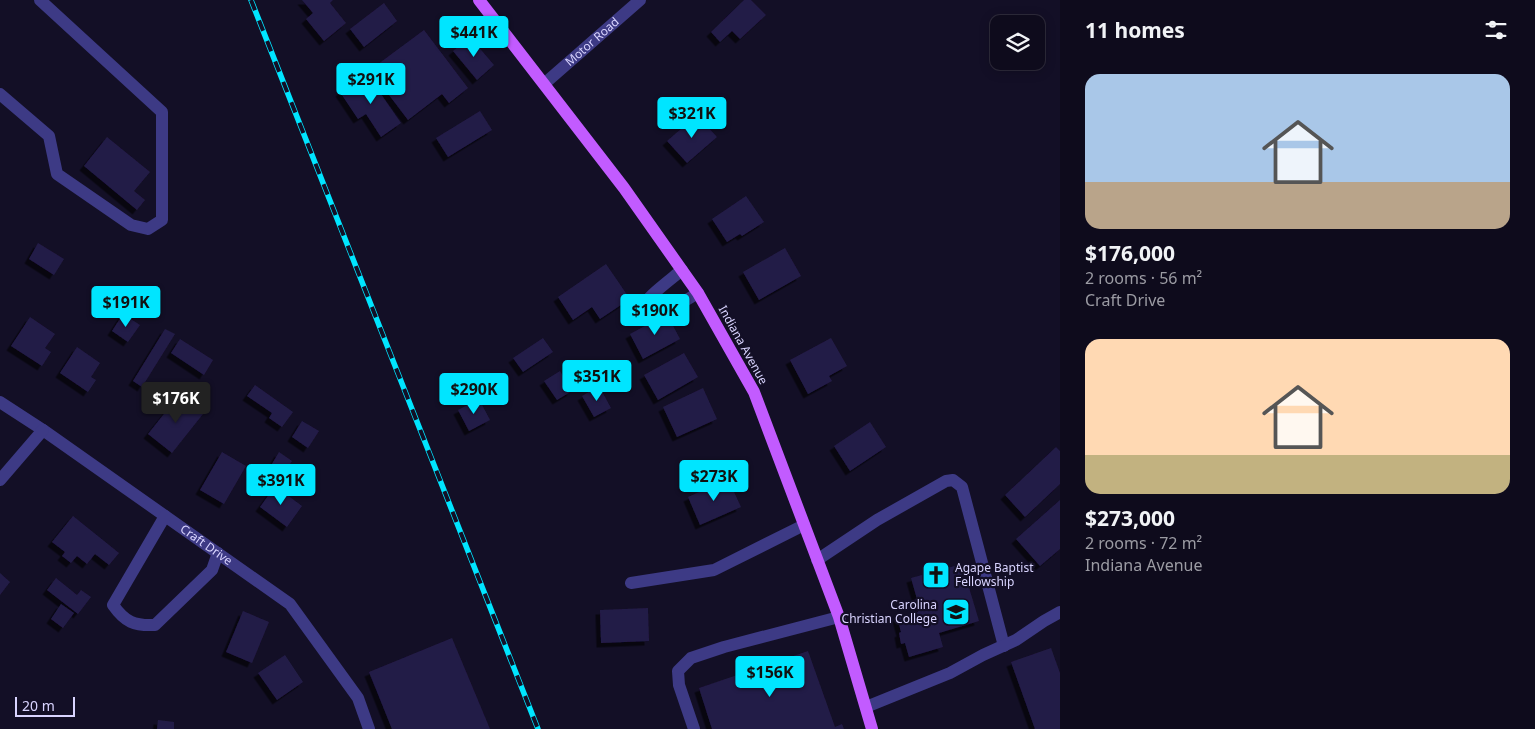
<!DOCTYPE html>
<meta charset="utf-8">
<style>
:root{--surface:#0e0b1c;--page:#171425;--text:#f1f3f6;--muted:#9b9ba3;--line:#2e2b3b;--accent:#00e5ff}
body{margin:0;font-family:"Noto Sans",sans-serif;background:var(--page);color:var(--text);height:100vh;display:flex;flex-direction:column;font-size:19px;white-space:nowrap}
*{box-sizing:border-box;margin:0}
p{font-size:16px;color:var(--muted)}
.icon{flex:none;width:28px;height:28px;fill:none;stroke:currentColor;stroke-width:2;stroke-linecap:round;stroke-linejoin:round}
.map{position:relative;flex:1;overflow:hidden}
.side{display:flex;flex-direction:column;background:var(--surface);width:475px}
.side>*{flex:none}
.tools{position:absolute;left:990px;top:15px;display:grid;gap:10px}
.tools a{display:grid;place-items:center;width:55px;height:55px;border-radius:10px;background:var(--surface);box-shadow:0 2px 12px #0003,0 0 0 1px var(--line);font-size:25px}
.scale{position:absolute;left:15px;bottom:12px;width:60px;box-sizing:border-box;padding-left:5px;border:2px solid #d9d4ff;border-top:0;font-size:14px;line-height:18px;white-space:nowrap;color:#d9d4ff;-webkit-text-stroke:4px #130f26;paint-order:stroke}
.price{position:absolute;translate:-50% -42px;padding:0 11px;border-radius:5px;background:var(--accent);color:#111;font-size:16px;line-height:32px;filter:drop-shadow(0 1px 2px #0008)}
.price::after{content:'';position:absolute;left:50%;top:30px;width:15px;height:11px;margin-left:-8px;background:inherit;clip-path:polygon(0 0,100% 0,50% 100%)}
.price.current{background:#222;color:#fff}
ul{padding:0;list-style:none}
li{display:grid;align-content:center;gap:10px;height:265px;padding:0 25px}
li span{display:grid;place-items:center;height:155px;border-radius:15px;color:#555}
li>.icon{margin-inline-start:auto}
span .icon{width:90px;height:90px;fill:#fffc;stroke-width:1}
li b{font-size:21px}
h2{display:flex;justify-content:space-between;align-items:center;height:60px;padding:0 25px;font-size:21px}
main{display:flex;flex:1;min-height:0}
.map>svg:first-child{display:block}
.building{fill:#241b47;filter:url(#shadow)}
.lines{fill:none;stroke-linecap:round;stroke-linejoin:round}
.minor{stroke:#3d3a85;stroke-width:12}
.major{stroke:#c25bff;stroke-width:12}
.rail-casing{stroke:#00e5ff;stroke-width:5.5}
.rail{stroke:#130f26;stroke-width:4;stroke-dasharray:11;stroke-linecap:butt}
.labels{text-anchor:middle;stroke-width:4.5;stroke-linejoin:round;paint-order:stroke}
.street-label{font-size:12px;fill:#d9d4ff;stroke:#130f26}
.poi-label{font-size:12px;fill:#d9d4ff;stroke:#130f26;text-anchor:start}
</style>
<main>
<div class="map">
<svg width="1060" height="729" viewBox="0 0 1060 729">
<defs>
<filter id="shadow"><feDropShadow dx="-4.5" dy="4.5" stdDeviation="0" flood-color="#0009"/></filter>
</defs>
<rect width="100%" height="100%" fill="#130f26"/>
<g class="building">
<polygon points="302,0 333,0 330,3 346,23 324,41 306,19 313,13"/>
<polygon points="744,0 751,0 766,15 740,39 732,31 720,42 711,32"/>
<polygon points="384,3 397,21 364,47 350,29"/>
<polygon points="424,30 468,88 449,103 442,94 408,120 370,70"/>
<polygon points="470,37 494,65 477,80 453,51"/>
<polygon points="367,74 401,123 381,137 366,114 358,119 340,92"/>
<polygon points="480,111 492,130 448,157 436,138"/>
<polygon points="697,115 717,137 687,163 667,141"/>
<polygon points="107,137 150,172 134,191 145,200 137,210 84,166"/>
<polygon points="746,196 764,222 742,236 740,234 727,242 712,219"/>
<polygon points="38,243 64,259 54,275 29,259"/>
<polygon points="785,248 801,276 759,300 743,272"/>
<polygon points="606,264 630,299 600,319 592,307 573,320 558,297"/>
<polygon points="123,314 140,325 128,342 112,331"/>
<polygon points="667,314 680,339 643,359 630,334"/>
<polygon points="30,317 55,334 45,348 51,352 42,366 11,346"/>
<polygon points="165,329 175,334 142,387 133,381"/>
<polygon points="543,338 553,352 523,372 513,358"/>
<polygon points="831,338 847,366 829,376 832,381 808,394 790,360"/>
<polygon points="180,339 213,360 204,375 171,353"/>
<polygon points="77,347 100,363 91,377 96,380 88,392 60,373"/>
<polygon points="684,353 698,377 658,400 644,375"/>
<polygon points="560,371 572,391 557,400 544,381"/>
<polygon points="255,385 293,412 282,427 269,418 272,413 247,396"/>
<polygon points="599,386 611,408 594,417 582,396"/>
<polygon points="703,388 717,419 677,437 663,407"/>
<polygon points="179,395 203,414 172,453 148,434"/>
<polygon points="479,399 490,420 469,431 458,410"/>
<polygon points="302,421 319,431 308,448 292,437"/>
<polygon points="870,422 886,447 850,471 834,446"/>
<polygon points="1056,447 1060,451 1060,484 1025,517 1005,495"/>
<polygon points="222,452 246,466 224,504 200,490"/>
<polygon points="279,452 292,461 281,477 269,469"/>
<polygon points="728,479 741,507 700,525 688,497"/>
<polygon points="275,486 302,506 287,527 260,507"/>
<polygon points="1060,500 1060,549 1040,566 1016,539"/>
<polygon points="73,516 119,553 109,565 95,554 87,564 77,556 71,563 62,556 65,552 52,542"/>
<polygon points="962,564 979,621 939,633 943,647 909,657 905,643 901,644 899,633 901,632 897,617 918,612 914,600 917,599 911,578"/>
<polygon points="0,573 10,582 0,595"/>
<polygon points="56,578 77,595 81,590 91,597 78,614 47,590"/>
<polygon points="61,604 74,613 63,628 51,619"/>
<polygon points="648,608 649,641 601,643 600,610"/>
<polygon points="243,611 269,622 252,663 226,652"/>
<polygon points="452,638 490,729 392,729 369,672"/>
<polygon points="1051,648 1060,673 1060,729 1035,729 1011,662"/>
<polygon points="808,651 835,727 842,724 844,729 712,729 699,688"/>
<polygon points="285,655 303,682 277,700 258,673"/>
<polygon points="158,720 174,722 174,729 157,729"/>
</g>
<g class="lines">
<g class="minor">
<path id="s1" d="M544,84L640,0"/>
<polyline points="0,94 49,136 57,174 131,225 148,229 162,220 162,112 40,0"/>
<path d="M682,270C665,284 648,296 635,314L636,317L643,320C663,314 680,304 698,293"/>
<path id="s2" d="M0,402L43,430L290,604L358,698L369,729"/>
<polyline points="0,480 43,430"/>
<path d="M165,516L113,605C125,622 134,626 155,625L212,570L218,553"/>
<polyline points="817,560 877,520 946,481 953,480 962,487 1004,646"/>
<polyline points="631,583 714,570 804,525"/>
<polyline points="866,707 950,673 983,655 1016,640 1044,621 1060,612"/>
<polyline points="694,729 679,685 678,671 691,658 724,647 839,617"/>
</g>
<polyline class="major" points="479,0 624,188 698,293 754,392 839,617 872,729"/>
<defs>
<polyline id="rail" points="251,0 538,729"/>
</defs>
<use href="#rail" class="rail-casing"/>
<use href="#rail" class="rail"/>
</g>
<defs>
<symbol id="church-square" viewBox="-11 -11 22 22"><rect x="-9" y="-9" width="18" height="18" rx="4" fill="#00e5ff" stroke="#130f26"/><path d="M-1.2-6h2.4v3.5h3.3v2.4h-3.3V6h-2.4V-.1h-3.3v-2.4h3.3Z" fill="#111"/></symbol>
<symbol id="university-square" viewBox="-11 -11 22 22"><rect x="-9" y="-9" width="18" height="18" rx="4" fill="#00e5ff" stroke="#130f26"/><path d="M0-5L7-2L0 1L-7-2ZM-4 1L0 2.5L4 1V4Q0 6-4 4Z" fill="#111"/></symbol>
</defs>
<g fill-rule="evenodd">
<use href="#church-square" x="920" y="559" width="32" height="32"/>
<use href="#university-square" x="940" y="596" width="32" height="32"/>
</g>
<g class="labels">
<g class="street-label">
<text dy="4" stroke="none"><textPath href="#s1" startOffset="64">Motor Road</textPath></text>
<text transform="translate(743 345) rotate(61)" y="4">Indiana Avenue</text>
<text dy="4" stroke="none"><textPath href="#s2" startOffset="251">Craft Drive</textPath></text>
</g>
<g class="poi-label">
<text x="955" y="572">Agape Baptist<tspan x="955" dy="14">Fellowship</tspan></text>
<text x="937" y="609" text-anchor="end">Carolina<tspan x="937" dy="14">Christian College</tspan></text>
</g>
</g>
</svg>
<div class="tools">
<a><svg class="icon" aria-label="layers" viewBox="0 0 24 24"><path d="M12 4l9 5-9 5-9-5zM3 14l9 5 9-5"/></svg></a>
</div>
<div class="scale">20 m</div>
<b class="price" style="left:474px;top:58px">$441K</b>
<b class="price" style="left:371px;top:105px">$291K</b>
<b class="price" style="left:692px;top:139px">$321K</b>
<b class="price" style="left:126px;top:328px">$191K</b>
<b class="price" style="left:655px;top:336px">$190K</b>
<b class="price" style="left:597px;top:402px">$351K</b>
<b class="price" style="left:474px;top:415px">$290K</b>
<b class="price current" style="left:176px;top:424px">$176K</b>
<b class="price" style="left:714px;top:502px">$273K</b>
<b class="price" style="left:281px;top:506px">$391K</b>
<b class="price" style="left:770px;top:698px">$156K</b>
</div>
<section class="side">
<h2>11 homes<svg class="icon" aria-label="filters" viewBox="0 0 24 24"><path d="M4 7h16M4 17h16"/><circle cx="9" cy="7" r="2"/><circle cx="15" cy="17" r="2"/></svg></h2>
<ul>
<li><span style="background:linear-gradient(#a9c7e8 70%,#b9a48a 0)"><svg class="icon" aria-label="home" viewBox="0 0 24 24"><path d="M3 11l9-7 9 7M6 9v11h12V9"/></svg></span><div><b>$176,000</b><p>2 rooms · 56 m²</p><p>Craft Drive</p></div></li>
<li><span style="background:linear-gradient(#ffd9b3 75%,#c2b280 0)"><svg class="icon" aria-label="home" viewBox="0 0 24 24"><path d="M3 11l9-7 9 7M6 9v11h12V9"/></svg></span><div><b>$273,000</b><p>2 rooms · 72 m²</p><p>Indiana Avenue</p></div></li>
</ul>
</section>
</main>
